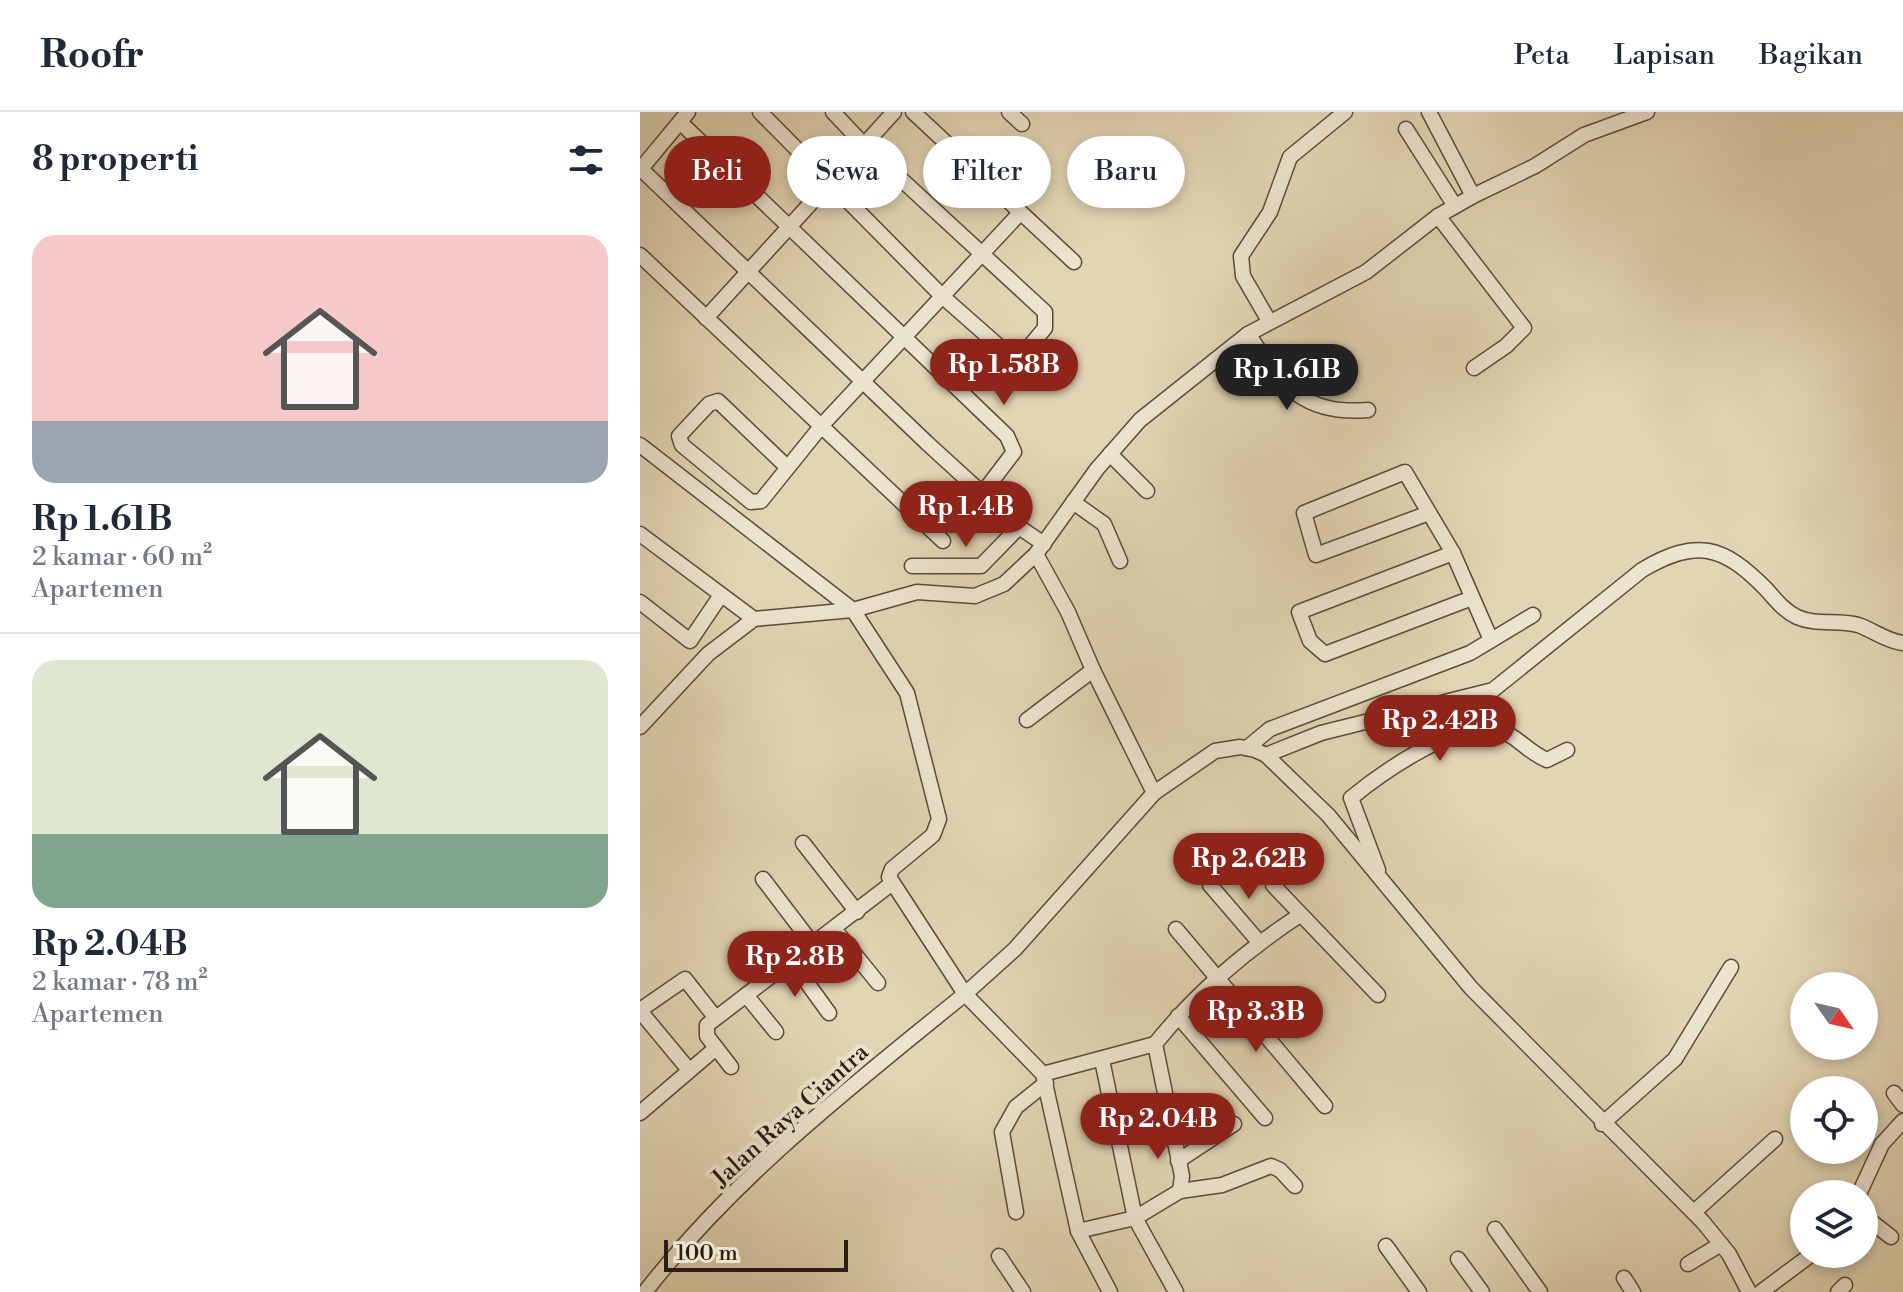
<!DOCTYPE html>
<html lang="id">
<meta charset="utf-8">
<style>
:root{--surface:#fff;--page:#f2f2f3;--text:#1f2937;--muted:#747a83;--line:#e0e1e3;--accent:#8f2418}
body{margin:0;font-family:"Libre Bodoni",serif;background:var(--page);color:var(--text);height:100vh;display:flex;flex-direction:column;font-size:30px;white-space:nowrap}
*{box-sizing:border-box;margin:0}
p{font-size:26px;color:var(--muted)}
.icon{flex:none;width:44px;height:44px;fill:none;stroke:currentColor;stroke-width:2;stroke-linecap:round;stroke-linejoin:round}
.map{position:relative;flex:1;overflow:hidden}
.sheet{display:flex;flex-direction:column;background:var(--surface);width:640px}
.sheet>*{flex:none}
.guide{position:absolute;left:24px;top:24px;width:760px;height:72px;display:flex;gap:16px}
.needle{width:52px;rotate:124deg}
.tools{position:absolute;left:1150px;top:860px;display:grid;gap:16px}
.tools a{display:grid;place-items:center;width:88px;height:88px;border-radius:50%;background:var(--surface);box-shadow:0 4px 12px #0003;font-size:40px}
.scale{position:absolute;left:24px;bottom:20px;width:184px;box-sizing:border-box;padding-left:8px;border:4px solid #2c1e12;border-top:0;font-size:22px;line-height:28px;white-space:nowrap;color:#2c1e12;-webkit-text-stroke:6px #ece4ce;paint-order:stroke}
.price{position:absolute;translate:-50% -68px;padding:0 18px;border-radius:28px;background:var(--accent);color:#fff;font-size:26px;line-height:52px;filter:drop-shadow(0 2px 4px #0008)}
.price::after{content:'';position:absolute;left:50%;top:48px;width:24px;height:18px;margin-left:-12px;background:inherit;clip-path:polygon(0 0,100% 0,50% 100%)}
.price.current{background:#222;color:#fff}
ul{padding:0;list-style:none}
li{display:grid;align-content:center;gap:16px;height:424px;padding:0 32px}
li+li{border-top:2px solid var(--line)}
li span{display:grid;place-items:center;height:248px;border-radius:24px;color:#555}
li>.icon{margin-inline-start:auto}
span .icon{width:144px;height:144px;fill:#fffc;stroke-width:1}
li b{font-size:34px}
h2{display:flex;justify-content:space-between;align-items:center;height:96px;padding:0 32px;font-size:34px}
.pill{padding:0 28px;border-radius:36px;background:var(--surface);box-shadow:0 4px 12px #0003;font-size:28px;line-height:72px}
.pill.current{background:var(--accent);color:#fff}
header{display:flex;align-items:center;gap:48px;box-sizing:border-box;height:112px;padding:0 40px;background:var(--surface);border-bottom:2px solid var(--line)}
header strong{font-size:38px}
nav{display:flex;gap:44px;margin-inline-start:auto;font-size:28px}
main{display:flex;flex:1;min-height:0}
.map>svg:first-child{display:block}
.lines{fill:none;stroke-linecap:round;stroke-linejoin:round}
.minor-casing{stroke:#5a4c3a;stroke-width:17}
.minor{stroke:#ece4ce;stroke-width:14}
.labels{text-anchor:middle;stroke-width:8;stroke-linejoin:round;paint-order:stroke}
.street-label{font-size:24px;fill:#2c1e12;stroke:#ece4ce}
</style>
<header>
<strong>Roofr</strong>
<nav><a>Peta</a><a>Lapisan</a><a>Bagikan</a></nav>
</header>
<main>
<section class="sheet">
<h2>8 properti<svg class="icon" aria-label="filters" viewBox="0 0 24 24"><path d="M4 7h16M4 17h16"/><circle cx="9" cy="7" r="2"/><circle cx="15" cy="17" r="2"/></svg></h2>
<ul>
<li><span style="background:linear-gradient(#f6c9c9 75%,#9aa5b1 0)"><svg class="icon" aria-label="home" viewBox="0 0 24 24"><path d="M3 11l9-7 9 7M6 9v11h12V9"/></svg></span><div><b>Rp 1.61B</b><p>2 kamar · 60 m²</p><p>Apartemen</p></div></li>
<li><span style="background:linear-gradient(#dfe7d0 70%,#7fa58c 0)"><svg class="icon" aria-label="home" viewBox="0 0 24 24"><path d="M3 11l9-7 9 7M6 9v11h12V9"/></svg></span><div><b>Rp 2.04B</b><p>2 kamar · 78 m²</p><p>Apartemen</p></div></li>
</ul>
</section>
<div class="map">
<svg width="1263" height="1180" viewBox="0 0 1263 1180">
<rect width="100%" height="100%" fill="#e2d5b3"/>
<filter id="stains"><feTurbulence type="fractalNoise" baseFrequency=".0025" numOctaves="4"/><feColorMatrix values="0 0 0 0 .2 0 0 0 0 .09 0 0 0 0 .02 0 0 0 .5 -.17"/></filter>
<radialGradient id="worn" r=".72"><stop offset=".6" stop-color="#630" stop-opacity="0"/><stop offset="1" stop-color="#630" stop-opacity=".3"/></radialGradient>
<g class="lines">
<defs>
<g id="minor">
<polyline points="120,0 302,184 370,244 380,246 405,216 405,200 224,33 193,0"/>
<polyline points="273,0 434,150"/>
<polyline points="369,0 382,12"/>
<polyline points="789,0 833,84"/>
<polyline points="40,10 367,324 374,340 342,382"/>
<polyline points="766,17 815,94"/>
<polyline points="1,57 287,331 379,415 404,432"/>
<polyline points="0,58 48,0"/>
<polyline points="798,104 884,216 866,234 834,256"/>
<polyline points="0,143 303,429"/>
<polyline points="66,206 254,0"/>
<polyline points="629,209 603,164 601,144 630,100 650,45 705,0"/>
<path d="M608,222C643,273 661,303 728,298"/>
<path d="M0,333L213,498L267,581L299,707L293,723L252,757L249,765L325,882C213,973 94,1065 5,1180"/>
<polyline points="470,342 507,379"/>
<polyline points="147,355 78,289 69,292 39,324 42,333 111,390 121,389 183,312 380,101"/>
<polyline points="433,390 464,412 480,449"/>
<polyline points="789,401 676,443 664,401 765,360 813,441 851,528"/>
<polyline points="0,422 114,507"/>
<polyline points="813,441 659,500 670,529 685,542 832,486"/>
<polyline points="396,442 428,500 453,558 514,681"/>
<polyline points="272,454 341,454 379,415"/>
<polyline points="0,490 50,529 81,483"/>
<polyline points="387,608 453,558"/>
<polyline points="0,615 68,542 114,507 213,498 277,480 335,484 364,472 396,442 457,357 500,308 608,222 726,160 798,104 833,84 895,54 944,23 1007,0"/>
<polyline points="607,636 630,617 830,541 893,503"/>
<path d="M626,643L681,621L853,578L1002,458C1056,426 1083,433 1126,477C1135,487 1144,499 1157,505C1177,514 1198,507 1218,513C1233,518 1246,529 1263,531"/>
<polyline points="163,731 217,800"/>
<path d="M738,758L711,686C740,662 822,604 860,618C877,624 889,641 907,648L927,638"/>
<polyline points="123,767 174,834"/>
<polyline points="570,773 619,830"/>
<polyline points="633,773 738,883"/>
<polyline points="536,817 685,994"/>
<polyline points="195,818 238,871"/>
<polyline points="152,850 189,901"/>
<polyline points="106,883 136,920"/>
<polyline points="0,898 45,867 75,905"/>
<polyline points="0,899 49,958"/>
<polyline points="538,904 625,1006"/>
<polyline points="462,948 495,1106 536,1180"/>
<polyline points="91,955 67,924 67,913 251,772"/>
<polyline points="403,962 515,932"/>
<polyline points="1254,981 1263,993"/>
<polyline points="0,1001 76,936"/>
<polyline points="962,1012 1035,947 1091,855"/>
<polyline points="538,1049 594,1012"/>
<polyline points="540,1079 582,1073 631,1054 640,1058 655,1074"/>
<polyline points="1219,1082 1242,1032 1263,1009"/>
<polyline points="376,1100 362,1020 376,995 406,971"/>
<polyline points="1054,1100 1135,1027"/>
<polyline points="1224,1104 1251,1125"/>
<polyline points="855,1117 900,1180"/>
<path d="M438,1119L495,1106L540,1079L542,1064L515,932C556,881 605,839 660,803"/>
<polyline points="746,1134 779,1180"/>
<polyline points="359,1144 383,1180"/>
<polyline points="818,1147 842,1180"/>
<polyline points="1048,1152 1081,1132"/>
<polyline points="984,1166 993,1180"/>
<polyline points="470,1180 438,1119 403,962 325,882 375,837 514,681 575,639 600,635 615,638 626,643 688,703 831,876 1063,1110 1089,1142 1109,1180"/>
<polyline points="1121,1180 1172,1142"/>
<polyline points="1198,1180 1205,1173"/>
</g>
</defs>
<use href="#minor" class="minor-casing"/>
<use href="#minor" class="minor"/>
</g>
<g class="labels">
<g class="street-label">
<text transform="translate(150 1003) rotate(-42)" y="8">Jalan Raya Ciantra</text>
</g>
</g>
<rect width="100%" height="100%" filter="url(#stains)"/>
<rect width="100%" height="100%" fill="url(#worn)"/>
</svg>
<div class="tools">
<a><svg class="needle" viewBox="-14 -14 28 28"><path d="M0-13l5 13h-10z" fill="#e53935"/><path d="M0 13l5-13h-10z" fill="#747a83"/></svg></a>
<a><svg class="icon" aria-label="locate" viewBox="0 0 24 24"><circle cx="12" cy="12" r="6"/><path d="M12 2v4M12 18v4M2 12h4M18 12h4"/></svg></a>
<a><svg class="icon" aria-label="layers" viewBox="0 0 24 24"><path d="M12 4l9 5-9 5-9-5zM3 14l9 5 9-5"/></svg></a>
</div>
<div class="scale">100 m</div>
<b class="price" style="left:364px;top:295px">Rp 1.58B</b>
<b class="price current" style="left:647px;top:300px">Rp 1.61B</b>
<b class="price" style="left:326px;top:437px">Rp 1.4B</b>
<b class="price" style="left:800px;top:651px">Rp 2.42B</b>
<b class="price" style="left:609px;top:789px">Rp 2.62B</b>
<b class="price" style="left:155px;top:887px">Rp 2.8B</b>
<b class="price" style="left:616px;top:942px">Rp 3.3B</b>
<b class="price" style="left:518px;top:1049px">Rp 2.04B</b>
<div class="guide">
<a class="pill current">Beli</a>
<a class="pill">Sewa</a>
<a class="pill">Filter</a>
<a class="pill">Baru</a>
</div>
</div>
</main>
